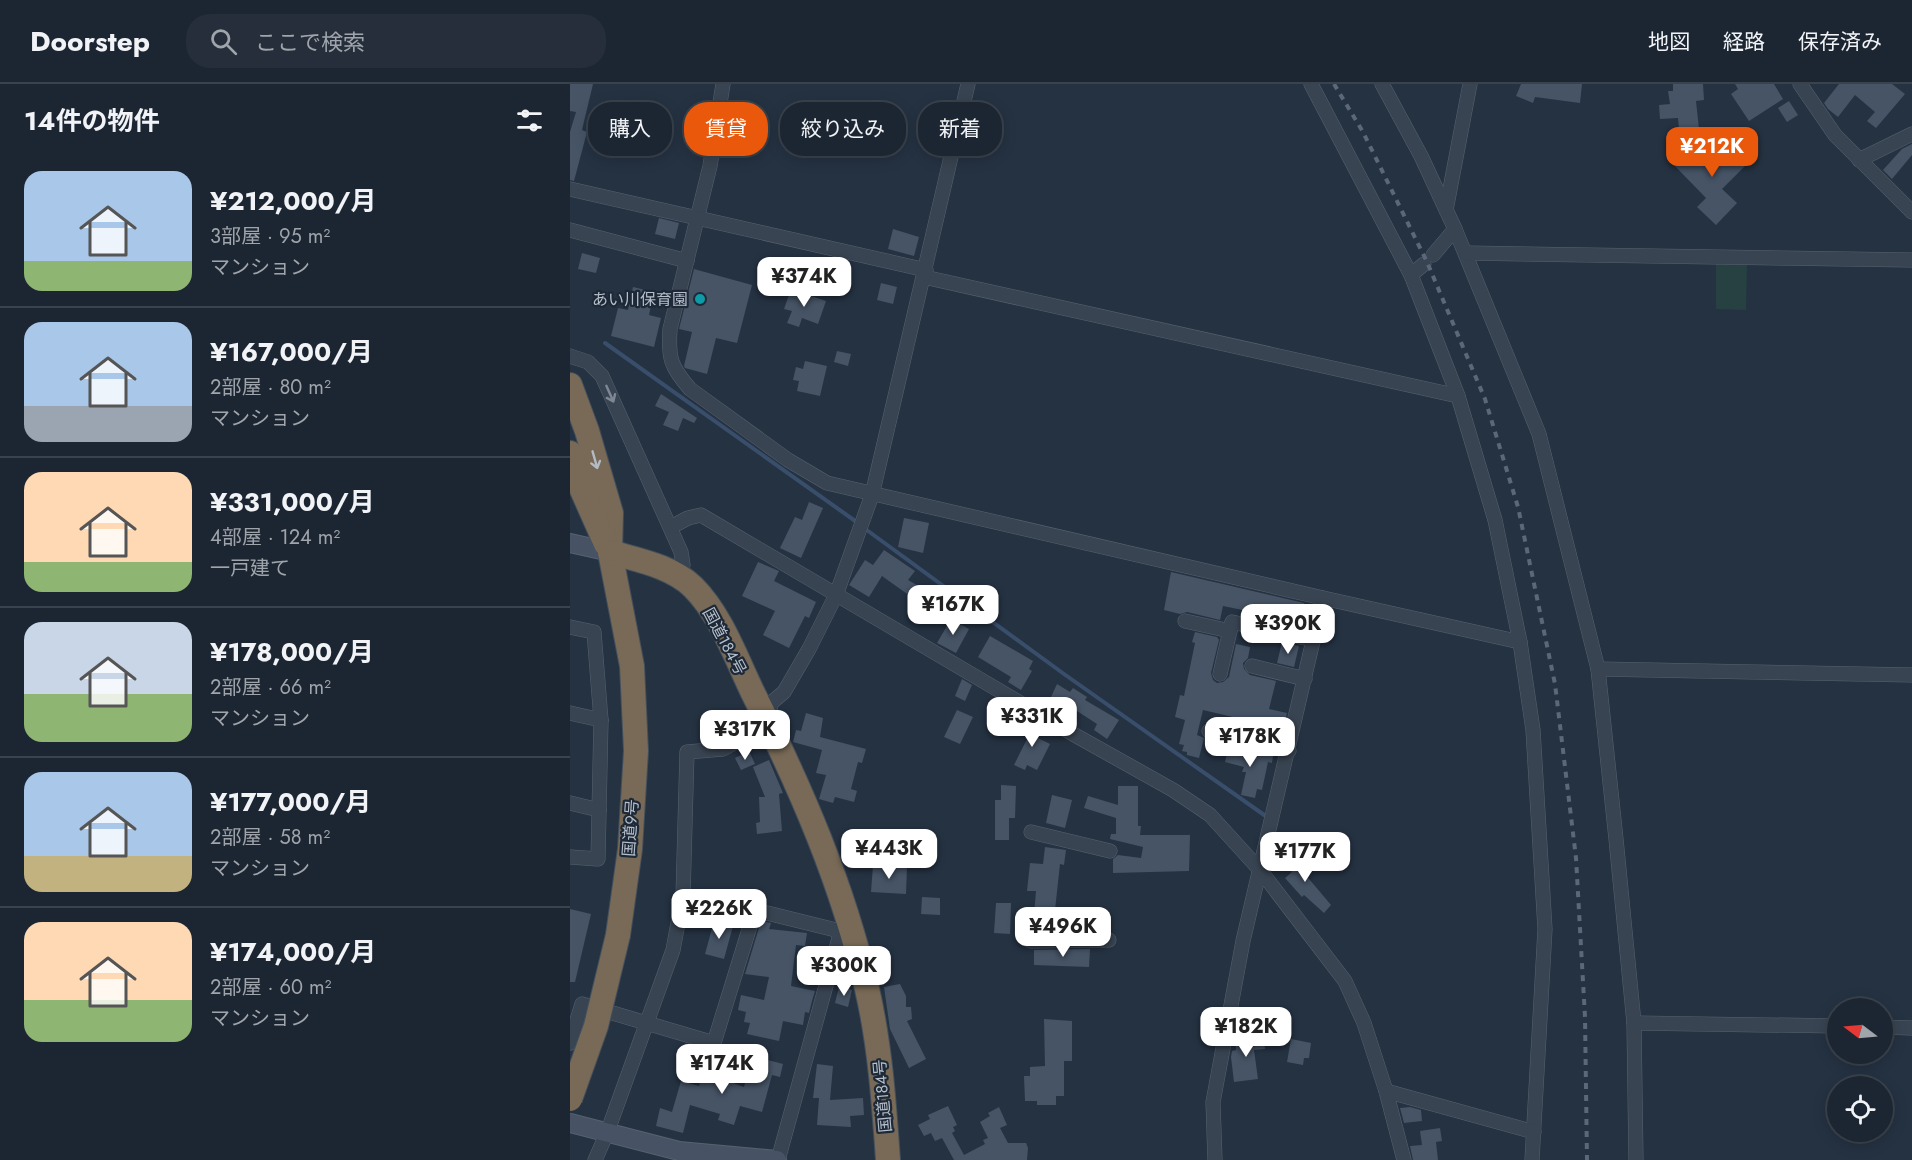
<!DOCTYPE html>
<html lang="ja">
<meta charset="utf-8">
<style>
:root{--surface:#1c2632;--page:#252e3a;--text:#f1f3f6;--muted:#a0a5ac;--line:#3a434d;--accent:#ea580c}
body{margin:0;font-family:Jost,"Noto Sans JP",sans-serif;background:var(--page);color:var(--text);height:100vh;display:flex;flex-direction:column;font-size:22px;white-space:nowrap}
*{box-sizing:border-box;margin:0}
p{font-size:20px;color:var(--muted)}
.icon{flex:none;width:33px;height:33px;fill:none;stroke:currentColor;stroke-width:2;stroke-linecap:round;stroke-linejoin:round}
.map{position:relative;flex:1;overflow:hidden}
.drawer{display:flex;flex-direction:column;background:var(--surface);width:570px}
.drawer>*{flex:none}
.banner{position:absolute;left:18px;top:18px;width:570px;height:54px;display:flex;gap:12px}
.needle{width:39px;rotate:286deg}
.tools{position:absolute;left:1257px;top:914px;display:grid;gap:12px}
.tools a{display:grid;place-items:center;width:66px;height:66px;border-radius:50%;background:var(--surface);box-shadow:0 3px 15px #0003,0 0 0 2px var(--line);font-size:30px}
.price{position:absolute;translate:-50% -51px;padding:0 14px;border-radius:12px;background:#fff;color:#222;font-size:20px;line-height:39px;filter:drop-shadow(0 2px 3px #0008)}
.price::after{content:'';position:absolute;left:50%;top:36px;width:18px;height:14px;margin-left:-9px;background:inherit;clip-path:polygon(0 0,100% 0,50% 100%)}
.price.selected{background:var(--accent);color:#fff}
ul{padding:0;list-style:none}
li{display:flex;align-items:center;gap:18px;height:150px;padding:0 24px}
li+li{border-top:2px solid var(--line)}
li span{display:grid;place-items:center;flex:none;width:168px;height:120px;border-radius:18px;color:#555}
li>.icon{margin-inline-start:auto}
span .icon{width:72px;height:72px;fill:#fffc;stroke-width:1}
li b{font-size:26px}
h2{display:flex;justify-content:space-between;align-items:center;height:72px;padding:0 24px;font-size:26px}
.pill{padding:0 21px;border-radius:24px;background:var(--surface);box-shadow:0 3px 15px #0003,0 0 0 2px var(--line);font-size:21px;line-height:54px}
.pill.selected{background:var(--accent);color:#fff}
header{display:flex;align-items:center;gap:36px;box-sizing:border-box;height:84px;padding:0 30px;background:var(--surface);border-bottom:2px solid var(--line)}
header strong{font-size:28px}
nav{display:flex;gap:33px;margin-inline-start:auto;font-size:21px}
.search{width:420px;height:54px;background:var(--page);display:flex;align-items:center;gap:15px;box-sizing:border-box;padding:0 21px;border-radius:24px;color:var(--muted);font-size:22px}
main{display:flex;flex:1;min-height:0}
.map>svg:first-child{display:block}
.green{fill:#274143}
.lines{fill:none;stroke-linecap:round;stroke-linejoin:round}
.stream{stroke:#384e6a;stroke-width:4}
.building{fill:#465466}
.street-casing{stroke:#57626f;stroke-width:15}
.secondary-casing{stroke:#57626f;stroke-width:20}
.highway-casing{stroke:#444f5c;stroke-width:26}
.street{stroke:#394452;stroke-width:14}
.secondary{stroke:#475365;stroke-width:18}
.highway{stroke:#786a56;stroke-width:24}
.rail{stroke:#5b6879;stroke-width:4;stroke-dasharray:6 6;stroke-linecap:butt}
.highway-bridge-casing{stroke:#444f5c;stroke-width:26;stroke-linecap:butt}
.highway-bridge{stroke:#786a56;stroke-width:24}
.oneway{stroke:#7e8895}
.oneway2{stroke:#b3bbc6}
.culture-dot{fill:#0f9aa8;stroke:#1e2937;stroke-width:2}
.labels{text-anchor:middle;stroke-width:4.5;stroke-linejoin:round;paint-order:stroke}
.poi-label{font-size:16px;fill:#b6bfcc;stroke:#1e2937;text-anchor:end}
.street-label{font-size:16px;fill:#b6bfcc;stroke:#1e2937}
</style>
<header>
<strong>Doorstep</strong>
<div class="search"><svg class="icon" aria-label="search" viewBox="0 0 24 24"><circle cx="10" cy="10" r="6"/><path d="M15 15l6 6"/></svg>ここで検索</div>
<nav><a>地図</a><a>経路</a><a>保存済み</a></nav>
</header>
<main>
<section class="drawer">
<h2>14件の物件<svg class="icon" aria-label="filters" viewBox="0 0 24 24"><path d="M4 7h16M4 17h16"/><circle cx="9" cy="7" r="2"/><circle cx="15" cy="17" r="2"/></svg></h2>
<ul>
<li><span style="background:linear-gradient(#a9c7e8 75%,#8fb573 0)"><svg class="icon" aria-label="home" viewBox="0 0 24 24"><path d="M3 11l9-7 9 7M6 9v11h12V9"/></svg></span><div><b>¥212,000/月</b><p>3部屋 · 95 m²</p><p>マンション</p></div></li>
<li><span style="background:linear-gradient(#a9c7e8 70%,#9aa5b1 0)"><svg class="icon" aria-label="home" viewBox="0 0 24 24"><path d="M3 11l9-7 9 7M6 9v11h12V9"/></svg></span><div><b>¥167,000/月</b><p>2部屋 · 80 m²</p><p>マンション</p></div></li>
<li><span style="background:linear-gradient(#ffd9b3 75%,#8fb573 0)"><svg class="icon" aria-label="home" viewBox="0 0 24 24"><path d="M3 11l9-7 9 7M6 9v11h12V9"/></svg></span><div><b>¥331,000/月</b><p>4部屋 · 124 m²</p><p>一戸建て</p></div></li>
<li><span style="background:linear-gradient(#c9d6e8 60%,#8fb573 0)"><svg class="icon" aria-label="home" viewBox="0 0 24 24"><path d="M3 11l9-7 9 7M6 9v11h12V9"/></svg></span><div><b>¥178,000/月</b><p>2部屋 · 66 m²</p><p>マンション</p></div></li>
<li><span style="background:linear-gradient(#a9c7e8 70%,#c2b280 0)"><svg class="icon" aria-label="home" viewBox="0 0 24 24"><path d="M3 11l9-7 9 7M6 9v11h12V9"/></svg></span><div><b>¥177,000/月</b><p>2部屋 · 58 m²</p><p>マンション</p></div></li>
<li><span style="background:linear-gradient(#ffd9b3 65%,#8fb573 0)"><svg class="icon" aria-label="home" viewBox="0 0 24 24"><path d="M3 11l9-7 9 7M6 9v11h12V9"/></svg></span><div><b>¥174,000/月</b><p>2部屋 · 60 m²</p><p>マンション</p></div></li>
</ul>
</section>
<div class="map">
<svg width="1342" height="1076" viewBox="0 0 1342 1076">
<rect width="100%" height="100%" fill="#253242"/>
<polygon class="green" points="1177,178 1176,226 1146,225 1146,179"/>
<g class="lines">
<g class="stream">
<polyline points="35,259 288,439"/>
<polyline points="294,444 494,590 697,733 696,736"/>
</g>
</g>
<g class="building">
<polygon points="0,0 23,0 12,46 17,48 4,97 0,96 0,48 6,28 0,27"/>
<polygon points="951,0 1012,0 1010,19 965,13 963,19 946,12"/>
<polygon points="1103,0 1133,0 1134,16 1126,17 1129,45 1109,46 1108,34 1090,35 1089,21 1100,20 1098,7 1103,7"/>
<polygon points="1165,0 1204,0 1213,15 1179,37 1161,10 1168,5"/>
<polygon points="1269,0 1322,0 1335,10 1306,44 1297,37 1305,28 1285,11 1268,33 1258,25 1254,19"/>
<polygon points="1219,17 1228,31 1217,38 1208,24"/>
<polygon points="1134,59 1140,65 1144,60 1160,77 1169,68 1179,78 1152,105 1167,119 1146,141 1127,123 1136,114 1101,78 1110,69 1117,76"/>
<polygon points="1342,60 1342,71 1322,95 1313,86 1332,65"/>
<polygon points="89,134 109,139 105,155 85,150"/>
<polygon points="323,145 349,153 344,172 318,165"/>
<polygon points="12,169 30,174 26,189 8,185"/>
<polygon points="124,185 182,201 167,259 146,254 137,290 115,284 114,282 122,248 109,245"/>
<polygon points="311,199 327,203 323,220 307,216"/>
<polygon points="63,203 84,208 79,231 91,234 84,263 41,252 48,224 58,226"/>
<polygon points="221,205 256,217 248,240 232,234 229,243 217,239 222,227 214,225"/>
<polygon points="267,267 281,270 278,282 264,278"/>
<polygon points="235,277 257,282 250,312 227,307 229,297 223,296 226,283 233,285"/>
<polygon points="91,310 127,334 124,339 113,334 108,347 93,341 99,328 85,322"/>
<polygon points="239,418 253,424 231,474 210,464 225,433 232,436"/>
<polygon points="334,434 359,439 353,469 328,463"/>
<polygon points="314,466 345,487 338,496 383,522 377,533 340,512 312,492 299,513 279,501 295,476 303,481"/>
<polygon points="188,478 209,487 204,497 246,518 239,534 235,532 219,564 193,551 205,527 172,512"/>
<polygon points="601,488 734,519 730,544 716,541 717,535 653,522 650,536 617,528 610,530 594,526"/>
<polygon points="381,535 399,545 386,569 367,559"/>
<polygon points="625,548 647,553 649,556 641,589 643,596 647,599 653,598 659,593 666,560 680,563 678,574 673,579 674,585 680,591 706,597 699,625 717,629 712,651 708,651 707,655 678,647 680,637 633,626 627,651 634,654 629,674 617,671 617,668 612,667 614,661 609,660 615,636 605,633 610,611 614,612 625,559 622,558"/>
<polygon points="420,552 463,577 459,585 462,587 451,606 438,598 441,593 408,573"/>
<polygon points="712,558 729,562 724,583 707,579"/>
<polygon points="392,595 402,601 395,617 385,612"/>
<polygon points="487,600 500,608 503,604 517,613 515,616 549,636 537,655 524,646 527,640 507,627 504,632 494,626 497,622 481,613"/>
<polygon points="387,626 403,633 390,660 374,653"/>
<polygon points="236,629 253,634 250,653 296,665 292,679 288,678 281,705 287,707 284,718 265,713 263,719 249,715 256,691 246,689 252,666 223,658 226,646 231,647"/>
<polygon points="460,635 472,642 466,653 480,660 467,686 457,681 455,686 444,681 458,653 452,651"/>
<polygon points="659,661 703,672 702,679 698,678 692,706 687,705 685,714 671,711 676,688 672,688 674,683 655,678"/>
<polygon points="179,667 185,680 171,686 165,674"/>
<polygon points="199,676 213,709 209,710 212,747 187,750 186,739 190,738 189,713 195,713 183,683"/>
<polygon points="431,701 446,702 445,734 439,734 439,756 425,756 425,716 431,716"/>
<polygon points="548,702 568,702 568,742 571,742 570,751 620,751 619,787 543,789 543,775 548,771 571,774 573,763 540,755 541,750 546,750 546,734 514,724 518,712 548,721"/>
<polygon points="482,711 502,716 495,744 476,739"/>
<polygon points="475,763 496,766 494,781 490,780 485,826 519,827 518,847 491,848 491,844 463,842 466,807 457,807 460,779 473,780"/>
<polygon points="725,768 734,779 729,783 761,821 754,829 734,811 732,813 715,794 722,788 714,777"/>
<polygon points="303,781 337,783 336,810 301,808"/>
<polygon points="352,813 370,814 370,831 351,830"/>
<polygon points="426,819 441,819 440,850 424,849"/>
<polygon points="0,825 21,830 5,898 0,898"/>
<polygon points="144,837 163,842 154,875 135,870"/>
<polygon points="191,837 201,839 199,845 237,849 235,862 226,861 221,902 245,907 242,917 239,929 235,928 233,941 213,937 209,957 177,950 180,939 174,938 176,928 168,926 171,911 194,916 199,893 175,890"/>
<polygon points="520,865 519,883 464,881 464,866"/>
<polygon points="330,900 336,912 336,923 341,923 342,935 337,937 356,975 339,984 320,945 314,903"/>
<polygon points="269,903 282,906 278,923 265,919"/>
<polygon points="474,935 502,937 502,977 494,977 494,1012 486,1012 486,1021 467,1021 467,1017 455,1017 454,992 460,992 460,983 475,982"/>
<polygon points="693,950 695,965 684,966 688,995 664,998 661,973 662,967 666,966 665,955"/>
<polygon points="721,955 741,959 739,974 734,974 733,981 717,978"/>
<polygon points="182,972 213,980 210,993 202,991 192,1028 170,1022 164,1041 148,1036 150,1030 120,1021 113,1049 86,1042 90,1024 102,1028 111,997 129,1002 133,989 141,992 145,982 155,985 152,995 174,1003"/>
<polygon points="247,980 263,982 260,1016 293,1014 294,1031 280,1032 281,1043 247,1041 249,1014 243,1014"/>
<polygon points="378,1022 387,1041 383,1043 385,1047 382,1049 394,1071 415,1060 413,1056 418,1054 410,1038 420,1032 418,1029 429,1023 437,1041 430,1044 438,1059 456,1059 458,1064 457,1076 384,1076 372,1054 365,1057 361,1049 354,1052 348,1041 360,1035 358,1031"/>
<polygon points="840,1023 851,1026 852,1037 834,1039 830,1024"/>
<polygon points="870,1044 872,1057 866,1058 868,1076 843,1076 840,1062 852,1061 850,1047"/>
</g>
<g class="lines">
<defs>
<g id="street">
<path d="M153,0L140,82L100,245C98,275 101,283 120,305L218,376L257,399L753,514"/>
<polyline points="741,0 841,191 888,312 925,436 950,558 963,646 975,845 962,1076"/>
<polyline points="812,0 851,72 885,145 969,350 1028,585 1046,755 1064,939 1066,1076"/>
<polyline points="1230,0 1265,51 1342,128"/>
<polyline points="1289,76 1342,50"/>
<polyline points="0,105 356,186"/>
<polyline points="876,126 900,0"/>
<polyline points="0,146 117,177"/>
<polyline points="896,169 1342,176"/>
<polyline points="863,171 885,145"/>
<polyline points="841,191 854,180"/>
<polyline points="354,193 888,312"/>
<polyline points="0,272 18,278 32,292 111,468 113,481 110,492"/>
<polyline points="101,443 118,434 131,431 503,650 603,706 640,731 690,786 775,897 794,939 816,1007 834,1076"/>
<polyline points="615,537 660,547"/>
<polyline points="0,543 24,548 31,636 28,775 0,773"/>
<polyline points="682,582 735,595"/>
<polyline points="1028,585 1342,591"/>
<polyline points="650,590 662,538 744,556"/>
<polyline points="0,629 31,636"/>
<polyline points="639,647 719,667"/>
<polyline points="0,719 29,726"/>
<polyline points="461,748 540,767"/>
<polyline points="113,812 185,826 278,849"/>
<polyline points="460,857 539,856"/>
<polyline points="1064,939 1268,942"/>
<polyline points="1312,943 1342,944"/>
<polyline points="0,959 12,920 144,959 185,826"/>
<polyline points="816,1007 964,1048"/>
<polyline points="25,1076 37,1049 103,866 113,812 117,668 153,665 199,640 201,619 214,608 239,565 266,511 302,411 398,0"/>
<polyline points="208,1076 271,847"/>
<polyline points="645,1076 643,1018 673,857 753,514 950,558"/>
</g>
<g id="secondary">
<polyline points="0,459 40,468"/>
<polyline points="0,1039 109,1067 207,1076"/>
</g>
<g id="highway">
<polyline points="0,301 17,347 41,429 40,468 62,582 66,667 60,765 48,851"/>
<polyline points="0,369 12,406 36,460"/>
<path d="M40,468C67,476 102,482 123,503C151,531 166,574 183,609C231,704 273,801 297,905C310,961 314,1019 318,1076"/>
</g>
</defs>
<use href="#street" class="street-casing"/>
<use href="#secondary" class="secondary-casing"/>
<use href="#highway" class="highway-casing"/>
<use href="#street" class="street"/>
<use href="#secondary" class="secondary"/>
<use href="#highway" class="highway"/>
<polyline class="rail" points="764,0 793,48 857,178 915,315 948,423 985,600 1006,774 1015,933 1017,1076"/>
<defs>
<polyline id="highway-bridge" points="0,1015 26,942 48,851"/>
</defs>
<use href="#highway-bridge" class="highway-bridge-casing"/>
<use href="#highway-bridge" class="highway-bridge"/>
</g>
<defs><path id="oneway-shaft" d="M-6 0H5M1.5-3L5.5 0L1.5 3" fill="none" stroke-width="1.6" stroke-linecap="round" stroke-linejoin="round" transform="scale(1.5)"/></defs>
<use class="oneway" href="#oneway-shaft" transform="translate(40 310) rotate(66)"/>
<use class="oneway2" href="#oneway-shaft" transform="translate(25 376) rotate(74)"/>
<circle class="culture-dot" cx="130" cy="215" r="6"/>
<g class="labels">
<g class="poi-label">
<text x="118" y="221">あい川保育園</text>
</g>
<g class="street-label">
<text transform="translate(155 557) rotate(62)" y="6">国道184号</text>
<text transform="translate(60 744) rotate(-86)" y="6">国道9号</text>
<text transform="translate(312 1012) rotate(-95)" y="6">国道184号</text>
</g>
</g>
</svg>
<div class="tools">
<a><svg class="needle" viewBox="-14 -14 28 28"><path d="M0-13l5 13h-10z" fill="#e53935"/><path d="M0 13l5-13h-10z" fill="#a0a5ac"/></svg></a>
<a><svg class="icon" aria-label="locate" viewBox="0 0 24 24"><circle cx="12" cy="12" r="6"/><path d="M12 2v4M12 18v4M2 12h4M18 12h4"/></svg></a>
</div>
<b class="price selected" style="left:1142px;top:94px">¥212K</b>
<b class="price" style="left:234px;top:224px">¥374K</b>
<b class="price" style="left:383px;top:552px">¥167K</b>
<b class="price" style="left:718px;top:571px">¥390K</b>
<b class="price" style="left:462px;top:664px">¥331K</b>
<b class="price" style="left:175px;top:677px">¥317K</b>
<b class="price" style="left:680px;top:684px">¥178K</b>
<b class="price" style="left:319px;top:796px">¥443K</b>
<b class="price" style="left:735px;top:799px">¥177K</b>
<b class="price" style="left:149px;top:856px">¥226K</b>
<b class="price" style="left:493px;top:874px">¥496K</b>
<b class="price" style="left:274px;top:913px">¥300K</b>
<b class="price" style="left:676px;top:974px">¥182K</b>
<b class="price" style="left:152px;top:1011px">¥174K</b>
<div class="banner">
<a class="pill">購入</a>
<a class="pill selected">賃貸</a>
<a class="pill">絞り込み</a>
<a class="pill">新着</a>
</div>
</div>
</main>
